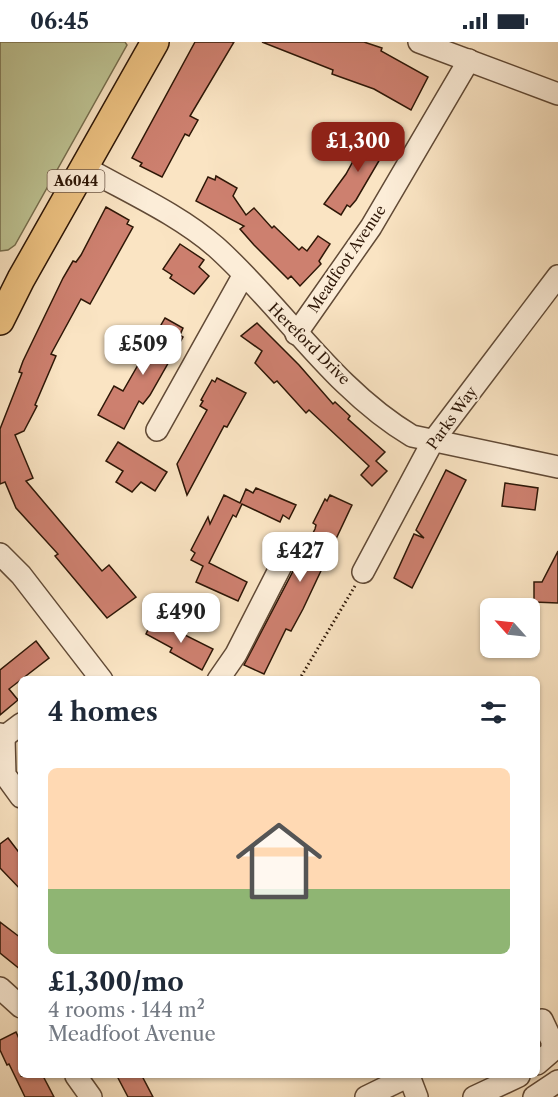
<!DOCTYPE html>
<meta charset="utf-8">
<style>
:root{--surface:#fff;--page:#f6f6f7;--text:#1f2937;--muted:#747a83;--accent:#8f2418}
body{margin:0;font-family:"Libre Caslon Text",serif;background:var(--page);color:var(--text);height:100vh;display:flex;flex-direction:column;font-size:22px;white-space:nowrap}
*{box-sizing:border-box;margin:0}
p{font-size:20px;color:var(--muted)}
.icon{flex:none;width:33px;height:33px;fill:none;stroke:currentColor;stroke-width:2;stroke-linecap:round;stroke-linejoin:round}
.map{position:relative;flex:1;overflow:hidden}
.side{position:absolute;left:18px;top:634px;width:522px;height:402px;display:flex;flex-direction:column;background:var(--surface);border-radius:9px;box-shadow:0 2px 4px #0004}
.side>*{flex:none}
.needle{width:39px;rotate:297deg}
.tools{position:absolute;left:480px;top:556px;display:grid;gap:12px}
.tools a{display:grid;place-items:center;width:60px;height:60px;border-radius:9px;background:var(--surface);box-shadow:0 2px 4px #0004;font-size:30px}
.price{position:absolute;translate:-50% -51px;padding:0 14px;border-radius:12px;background:#fff;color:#222;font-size:20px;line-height:39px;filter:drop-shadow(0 2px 3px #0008)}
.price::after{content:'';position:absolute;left:50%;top:36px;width:18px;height:14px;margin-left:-9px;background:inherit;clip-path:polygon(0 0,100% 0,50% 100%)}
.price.current{background:var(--accent);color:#fff}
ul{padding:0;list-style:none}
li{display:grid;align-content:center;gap:12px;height:318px;padding:0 30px}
li span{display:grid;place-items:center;height:186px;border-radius:9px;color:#555}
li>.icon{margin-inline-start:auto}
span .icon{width:108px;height:108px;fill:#fffc;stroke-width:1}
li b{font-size:26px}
h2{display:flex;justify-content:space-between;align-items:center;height:72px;padding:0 30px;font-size:26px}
.status{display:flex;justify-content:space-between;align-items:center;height:42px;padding:0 30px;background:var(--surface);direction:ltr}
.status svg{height:16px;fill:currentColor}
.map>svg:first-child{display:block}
.green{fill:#bec494;stroke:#766e4e;stroke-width:1.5}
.building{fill:#cd806f;stroke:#2e1707;stroke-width:1.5}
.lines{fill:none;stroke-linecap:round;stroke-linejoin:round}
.minor-casing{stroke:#614a36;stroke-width:24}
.major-casing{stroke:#2e1707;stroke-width:30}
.path{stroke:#2e1707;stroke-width:3;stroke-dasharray:1.5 3;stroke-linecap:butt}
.minor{stroke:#fcedd8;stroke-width:21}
.major{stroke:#edc282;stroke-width:27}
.labels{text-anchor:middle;stroke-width:4.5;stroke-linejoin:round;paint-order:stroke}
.shield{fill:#fcedd8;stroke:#6c5746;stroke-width:1.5}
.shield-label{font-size:14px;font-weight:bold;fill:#2e1707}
.street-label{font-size:15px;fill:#2e1707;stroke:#fcedd8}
</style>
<div class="status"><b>06:45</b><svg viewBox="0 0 49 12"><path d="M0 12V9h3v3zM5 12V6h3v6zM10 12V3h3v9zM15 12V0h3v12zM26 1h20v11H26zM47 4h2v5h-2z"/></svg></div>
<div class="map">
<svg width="558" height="1055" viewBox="0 0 558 1055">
<rect width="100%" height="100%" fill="#fae4c3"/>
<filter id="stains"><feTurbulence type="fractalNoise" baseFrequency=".00333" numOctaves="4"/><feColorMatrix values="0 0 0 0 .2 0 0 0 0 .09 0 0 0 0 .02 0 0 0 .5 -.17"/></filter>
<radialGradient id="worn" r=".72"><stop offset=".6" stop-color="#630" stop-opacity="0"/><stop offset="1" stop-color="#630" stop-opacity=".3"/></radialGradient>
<polygon class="green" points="0,0 125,0 127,3 15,203 8,208 0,209"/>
<g class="building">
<polygon points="195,0 234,0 190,74 198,78 189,94 185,92 162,135 140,124 142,121 132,116"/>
<polygon points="262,0 364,0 382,6 381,9 428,35 411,68 374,47 332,32 333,28"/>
<polygon points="370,88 390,100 356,158 350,165 347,163 341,173 324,162 346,132"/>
<polygon points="216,134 237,146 233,154 246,173 254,166 272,186 274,184 299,208 302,205 307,209 318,194 330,202 319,219 321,222 300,244 291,234 288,237 254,203 240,187 244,184 196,159 208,135 215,138"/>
<polygon points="106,165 129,178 127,182 133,185 90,262 81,257 51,312 56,314 35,363 37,364 24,389 15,393 33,436 26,439 102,529 109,523 136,555 107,576 55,514 58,512 16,466 5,440 0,442 0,387 22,331 19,330 23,319 63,236 73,219 76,220 81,213"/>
<polygon points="180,202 204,218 199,225 209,234 194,252 170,236 172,233 163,227"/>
<polygon points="165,276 183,286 180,293 183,295 150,353 143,362 139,359 124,387 98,373 114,344 123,349"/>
<polygon points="257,281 299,323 333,362 335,360 350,374 348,377 385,410 376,419 387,429 372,444 361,433 369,424 309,368 306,371 277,339 274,341 255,321 262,309 241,294"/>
<polygon points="217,336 246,351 227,385 224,384 187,453 177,422 207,368 200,364 203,359 201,358 212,338 215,340"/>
<polygon points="118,400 167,430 155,449 141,440 132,450 116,440 123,429 106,419"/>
<polygon points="446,428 466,438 412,546 394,536 414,492 424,496 416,488"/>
<polygon points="505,441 538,446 535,468 502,464"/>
<polygon points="256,446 296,463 289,477 283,473 280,480 242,462 236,475 233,473 209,521 247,540 238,559 196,540 203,524 191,518 195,511 191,508 208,475 210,482 224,453 240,461 246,447 253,451"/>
<polygon points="330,453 352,463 303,567 291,589 286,587 264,632 244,623 315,487 316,483 313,481 325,457 327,459"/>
<polygon points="558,509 558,561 534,560 534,540 542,540"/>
<polygon points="153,577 213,607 202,628 170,610 172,606 146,592"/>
<polygon points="36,599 49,616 9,647 18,658 0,673 0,628"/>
<polygon points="8,796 21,813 21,848 0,826 0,802"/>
<polygon points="0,880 21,896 21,928 0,911"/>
<polygon points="16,990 21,1001 21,1034 43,1034 54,1055 25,1055 9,1022 7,1023 0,1008 0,998"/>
<polygon points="117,1034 142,1034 153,1055 128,1055"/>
</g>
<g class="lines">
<defs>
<g id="minor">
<polyline points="419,0 558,52"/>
<path d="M84,125C128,150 178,172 216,205C283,265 333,347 412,394L558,425"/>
<polyline points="296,292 371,185 469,18"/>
<polyline points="157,388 243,234"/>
<polyline points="0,512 21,533 102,638"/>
<polyline points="363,530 433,399 558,234"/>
<polyline points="218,638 236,612 283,520"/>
<polyline points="0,692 4,695 5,733 21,755"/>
<polyline points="4,695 21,682"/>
<polyline points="0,946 21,965"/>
<polyline points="537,1022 552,1009 552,999 542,978"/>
<polyline points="76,1034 91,1055"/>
<polyline points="409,1034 417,1055"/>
<polyline points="366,1055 409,1034"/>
<polyline points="474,1055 519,1034"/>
<polyline points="534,1055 558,1039"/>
</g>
<polyline id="major" points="0,279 21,237 155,0"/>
</defs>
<use href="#minor" class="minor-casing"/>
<use href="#major" class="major-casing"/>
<polyline class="path" points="299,638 355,544"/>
<use href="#minor" class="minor"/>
<use href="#major" class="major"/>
</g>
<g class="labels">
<rect class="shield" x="47.5" y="128" width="57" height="22" rx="4.5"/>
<g class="shield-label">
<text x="76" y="144">A6044</text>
</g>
<g class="street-label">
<text transform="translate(347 217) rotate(-56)" y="5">Meadfoot Avenue</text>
<text transform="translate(309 302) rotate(45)" y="5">Hereford Drive</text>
<text transform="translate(452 376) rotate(-54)" y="5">Parks Way</text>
</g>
</g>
<rect width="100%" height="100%" filter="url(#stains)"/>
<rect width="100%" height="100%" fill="url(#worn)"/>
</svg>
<div class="tools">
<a><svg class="needle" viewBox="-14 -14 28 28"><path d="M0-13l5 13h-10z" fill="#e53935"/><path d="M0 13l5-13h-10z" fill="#747a83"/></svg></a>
</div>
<b class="price current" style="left:358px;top:131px">£1,300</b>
<b class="price" style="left:143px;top:334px">£509</b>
<b class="price" style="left:300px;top:541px">£427</b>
<b class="price" style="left:181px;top:602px">£490</b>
<section class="side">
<h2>4 homes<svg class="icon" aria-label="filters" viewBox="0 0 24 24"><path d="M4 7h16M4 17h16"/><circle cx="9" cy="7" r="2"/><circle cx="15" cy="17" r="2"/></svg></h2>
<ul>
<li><span style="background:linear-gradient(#ffd9b3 65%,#8fb573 0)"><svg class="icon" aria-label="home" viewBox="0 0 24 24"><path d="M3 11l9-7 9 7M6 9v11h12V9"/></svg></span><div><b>£1,300/mo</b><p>4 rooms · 144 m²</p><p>Meadfoot Avenue</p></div></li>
</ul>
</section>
</div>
